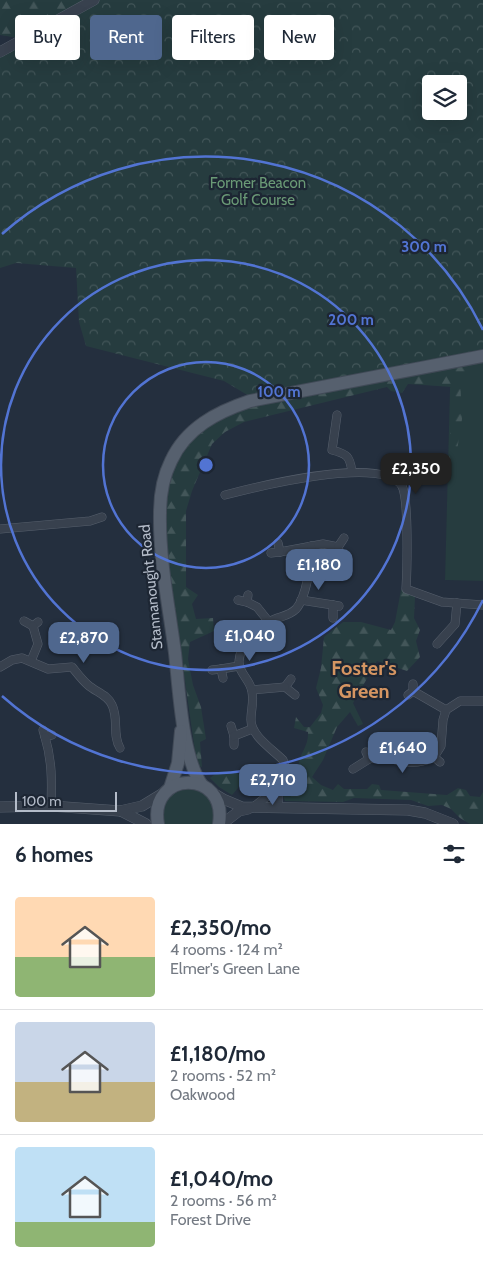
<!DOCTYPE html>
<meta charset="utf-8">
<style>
:root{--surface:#fff;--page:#f6f6f7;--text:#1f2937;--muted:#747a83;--line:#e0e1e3;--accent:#4f678e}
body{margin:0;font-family:Cabin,sans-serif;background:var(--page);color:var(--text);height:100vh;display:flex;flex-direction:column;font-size:19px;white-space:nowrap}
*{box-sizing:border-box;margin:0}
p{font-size:16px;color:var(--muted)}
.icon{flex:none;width:28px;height:28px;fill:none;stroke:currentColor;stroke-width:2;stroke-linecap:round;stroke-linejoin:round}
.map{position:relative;height:824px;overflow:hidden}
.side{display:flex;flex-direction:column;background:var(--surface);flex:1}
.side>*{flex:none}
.banner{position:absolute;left:15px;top:15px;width:454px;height:45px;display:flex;gap:10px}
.controls{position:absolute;left:422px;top:75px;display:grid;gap:10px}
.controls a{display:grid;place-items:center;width:45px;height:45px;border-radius:5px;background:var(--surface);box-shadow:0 5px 20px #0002;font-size:25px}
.scale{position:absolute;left:15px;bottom:12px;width:102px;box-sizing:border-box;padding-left:5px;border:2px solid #b4bcc9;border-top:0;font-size:14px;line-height:18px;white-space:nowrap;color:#b4bcc9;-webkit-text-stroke:4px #1d2633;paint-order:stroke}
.price{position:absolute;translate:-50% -42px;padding:0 11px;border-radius:10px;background:var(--accent);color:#fff;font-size:16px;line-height:32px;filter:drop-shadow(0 1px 2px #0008)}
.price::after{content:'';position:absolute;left:50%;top:30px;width:15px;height:11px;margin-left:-8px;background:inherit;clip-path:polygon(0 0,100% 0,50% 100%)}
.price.active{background:#222;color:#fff}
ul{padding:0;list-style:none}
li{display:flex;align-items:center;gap:15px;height:125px;padding:0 15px}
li+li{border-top:1px solid var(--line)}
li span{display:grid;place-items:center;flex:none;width:140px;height:100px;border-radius:5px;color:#555}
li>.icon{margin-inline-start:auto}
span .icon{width:60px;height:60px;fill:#fffc;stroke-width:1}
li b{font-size:21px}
h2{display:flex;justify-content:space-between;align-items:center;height:60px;padding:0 15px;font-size:21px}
.pill{padding:0 18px;border-radius:5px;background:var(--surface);box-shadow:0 5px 20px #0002;font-size:18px;line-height:45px}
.pill.active{background:var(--accent);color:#fff}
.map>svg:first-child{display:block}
.green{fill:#263c3f}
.forest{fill:url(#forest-firs)}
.park{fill:url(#park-crowns);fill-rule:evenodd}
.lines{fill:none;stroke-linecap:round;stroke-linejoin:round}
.minor-casing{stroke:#565f6c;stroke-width:9}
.tertiary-casing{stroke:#565f6c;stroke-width:11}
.primary-casing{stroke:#414a57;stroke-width:14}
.minor{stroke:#38414e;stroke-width:8}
.tertiary{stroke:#38414e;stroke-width:10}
.primary{stroke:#56606e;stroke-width:12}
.ring{fill:none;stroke:#5274d3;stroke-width:2.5}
.labels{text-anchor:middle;stroke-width:4.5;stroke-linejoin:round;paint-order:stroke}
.park-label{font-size:15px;fill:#6a9a76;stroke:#1d2633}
.street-label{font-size:15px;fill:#b4bcc9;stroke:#1d2633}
.district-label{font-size:20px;font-weight:bold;fill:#d59562;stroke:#1d2633}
.centre{fill:#5274d3;stroke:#1d2633;stroke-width:2.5}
.ring-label{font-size:15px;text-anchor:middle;font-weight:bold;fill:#5274d3;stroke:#1d2633;stroke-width:4.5;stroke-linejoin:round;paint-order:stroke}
</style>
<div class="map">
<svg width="483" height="824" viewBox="0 0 483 824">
<defs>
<pattern id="forest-firs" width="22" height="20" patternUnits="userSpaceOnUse" patternTransform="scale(1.25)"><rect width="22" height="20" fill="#263c3f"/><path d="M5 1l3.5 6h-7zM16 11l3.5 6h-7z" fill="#435659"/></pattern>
<pattern id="park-crowns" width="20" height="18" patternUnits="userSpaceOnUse" patternTransform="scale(1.25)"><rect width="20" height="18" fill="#263c3f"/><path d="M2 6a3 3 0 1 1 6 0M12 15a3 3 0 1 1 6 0" fill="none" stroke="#435659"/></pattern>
</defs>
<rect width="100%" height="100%" fill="#242f3e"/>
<g class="green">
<polygon points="483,359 483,581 445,580 450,388 454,366"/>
<polygon points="189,785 213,799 214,824 162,824 164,798"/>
</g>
<g class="forest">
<polygon points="0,0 93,0 24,39 0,35"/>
<polygon points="483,358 483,372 460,378 462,419 456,457 449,459 452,387 408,384 402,393 391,391 387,387 244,422 225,432 212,444 192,491 186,511 186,587 198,595 192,604 196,619 213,618 214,631 190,642 188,659 193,685 201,707 206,739 200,742 202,767 197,765 163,527 169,476 187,440 238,407"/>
<path d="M401,590L410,591L415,597L414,618L420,630L416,641L420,657L407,671L377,661L353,703L363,724L358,726L350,712L337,727L323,760L312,777L321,785L333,790L338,784L344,789H367L372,784L379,785L381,790L447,795L458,788L466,790L470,796L480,797L483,792V824H470L460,818L451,809L442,805L428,806L411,800L354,798L343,802L285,801L282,793L287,772L294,773L299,768C297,755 309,748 308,732L294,728L296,717L304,727H310L321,713L323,705L316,688L321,668L324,637L343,622H361L391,630L395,622Z"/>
<polygon points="235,771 241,777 238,788 232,795 219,787 210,778 218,772"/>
</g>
<path class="park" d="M94,0H483V353L249,396L224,381L86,346L79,322L76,268L16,263L0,268V52ZM431,84H459V111H431Z"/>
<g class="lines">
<defs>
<g id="minor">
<path d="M337,415L332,450C347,454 350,456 352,472"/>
<path d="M225,495C256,487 382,455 402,486C409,499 407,571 406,589L442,602L483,605"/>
<polyline points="0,529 90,521 102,517"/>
<polyline points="280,552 323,544 338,547"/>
<polyline points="271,553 280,552 278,543"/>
<polyline points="341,557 338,547 344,538"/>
<polyline points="238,600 247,602 248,595"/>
<polyline points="301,600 333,605"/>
<polyline points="247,602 257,607 269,622"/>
<polyline points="333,618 333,605 339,606"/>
<polyline points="24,621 33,626 38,622"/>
<polyline points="437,644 455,624 457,603"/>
<polyline points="31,661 38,644 33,626"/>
<path d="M0,667L12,660L22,658L48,669L72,667C77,673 82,680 88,685C96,692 108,695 112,705C119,719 112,735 120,748"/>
<polyline points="221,669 239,666"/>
<polyline points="212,670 221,669 223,678"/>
<polyline points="291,679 285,687 295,695"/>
<polyline points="252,690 285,687"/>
<polyline points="413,691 446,710"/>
<polyline points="408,695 413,691 413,684"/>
<polyline points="231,726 234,736 234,745"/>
<polyline points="43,730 45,737 52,735"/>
<polyline points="234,736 252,729"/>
<path d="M45,737C52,760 52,782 51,806"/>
<polyline points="434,757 441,746 443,720 446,710 460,701 483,701"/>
<path d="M369,759C392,752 405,771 434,757L440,762"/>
<polyline points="353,769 369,759 366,752"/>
<path d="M279,807C274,786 290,776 283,760C272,749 250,735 251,719C251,710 254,701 252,692C251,680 238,673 239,661C240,644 260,625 275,619C283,616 290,615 296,609C306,598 312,561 311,546"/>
<polyline points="252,808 279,787"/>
</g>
<g id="tertiary">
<polyline points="0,52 94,0"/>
<polyline points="213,793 223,799 242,807 408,810 425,813 453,824"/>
<polyline points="0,807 51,806 120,811 142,806 165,792"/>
<polyline points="121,811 146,824"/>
<polyline points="222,824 239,811 248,809"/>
</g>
<g id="primary">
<path d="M202,785C182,758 179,688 175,653C169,607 159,559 160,513C160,496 163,477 171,461C186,428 217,412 250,401L483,356"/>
<polyline points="170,788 178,763 181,731"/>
<path d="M158,824C148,770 228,768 219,824"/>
</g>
</defs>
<use href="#minor" class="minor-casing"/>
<use href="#tertiary" class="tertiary-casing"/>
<use href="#primary" class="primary-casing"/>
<use href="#minor" class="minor"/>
<use href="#tertiary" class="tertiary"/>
<use href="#primary" class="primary"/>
</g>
<g class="ring">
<circle cx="206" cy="465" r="103"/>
<circle cx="206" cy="465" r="205"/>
<path d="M483 600A308 308 0 0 1 2 696M2 234A308 308 0 0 1 483 330"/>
</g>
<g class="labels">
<g class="park-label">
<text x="258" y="188">Former Beacon<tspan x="258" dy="17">Golf Course</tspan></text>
</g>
<g class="street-label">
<text transform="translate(151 587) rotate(-96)" y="5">Stannanought Road</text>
</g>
<g class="district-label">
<text x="364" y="675">Foster's<tspan x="364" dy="23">Green</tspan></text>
</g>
</g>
<circle cx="206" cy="465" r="8" class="centre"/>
<g class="ring-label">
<text x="424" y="252">300 m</text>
<text x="351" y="325">200 m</text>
<text x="279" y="397">100 m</text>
</g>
</svg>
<div class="controls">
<a><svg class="icon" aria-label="layers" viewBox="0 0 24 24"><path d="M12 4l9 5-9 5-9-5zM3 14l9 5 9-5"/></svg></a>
</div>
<div class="scale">100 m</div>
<b class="price active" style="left:416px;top:495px">£2,350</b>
<b class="price" style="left:319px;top:591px">£1,180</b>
<b class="price" style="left:250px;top:662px">£1,040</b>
<b class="price" style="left:84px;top:664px">£2,870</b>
<b class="price" style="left:403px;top:774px">£1,640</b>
<b class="price" style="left:273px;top:806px">£2,710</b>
<div class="banner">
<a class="pill">Buy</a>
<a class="pill active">Rent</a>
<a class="pill">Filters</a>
<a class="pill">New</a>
</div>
</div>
<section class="side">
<h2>6 homes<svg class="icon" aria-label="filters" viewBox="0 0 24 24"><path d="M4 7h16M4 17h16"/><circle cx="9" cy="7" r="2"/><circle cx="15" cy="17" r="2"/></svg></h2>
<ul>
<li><span style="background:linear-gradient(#ffd9b3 60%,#8fb573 0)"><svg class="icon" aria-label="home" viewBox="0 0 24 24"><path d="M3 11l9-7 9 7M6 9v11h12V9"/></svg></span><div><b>£2,350/mo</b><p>4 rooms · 124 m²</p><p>Elmer's Green Lane</p></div></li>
<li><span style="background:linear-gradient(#c9d6e8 60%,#c2b280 0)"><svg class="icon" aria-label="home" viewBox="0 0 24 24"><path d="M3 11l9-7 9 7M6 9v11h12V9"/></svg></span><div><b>£1,180/mo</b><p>2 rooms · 52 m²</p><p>Oakwood</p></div></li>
<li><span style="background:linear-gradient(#bfe0f5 75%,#8fb573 0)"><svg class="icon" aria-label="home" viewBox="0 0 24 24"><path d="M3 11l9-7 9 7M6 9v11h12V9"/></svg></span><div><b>£1,040/mo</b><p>2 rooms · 56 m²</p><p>Forest Drive</p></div></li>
</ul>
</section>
